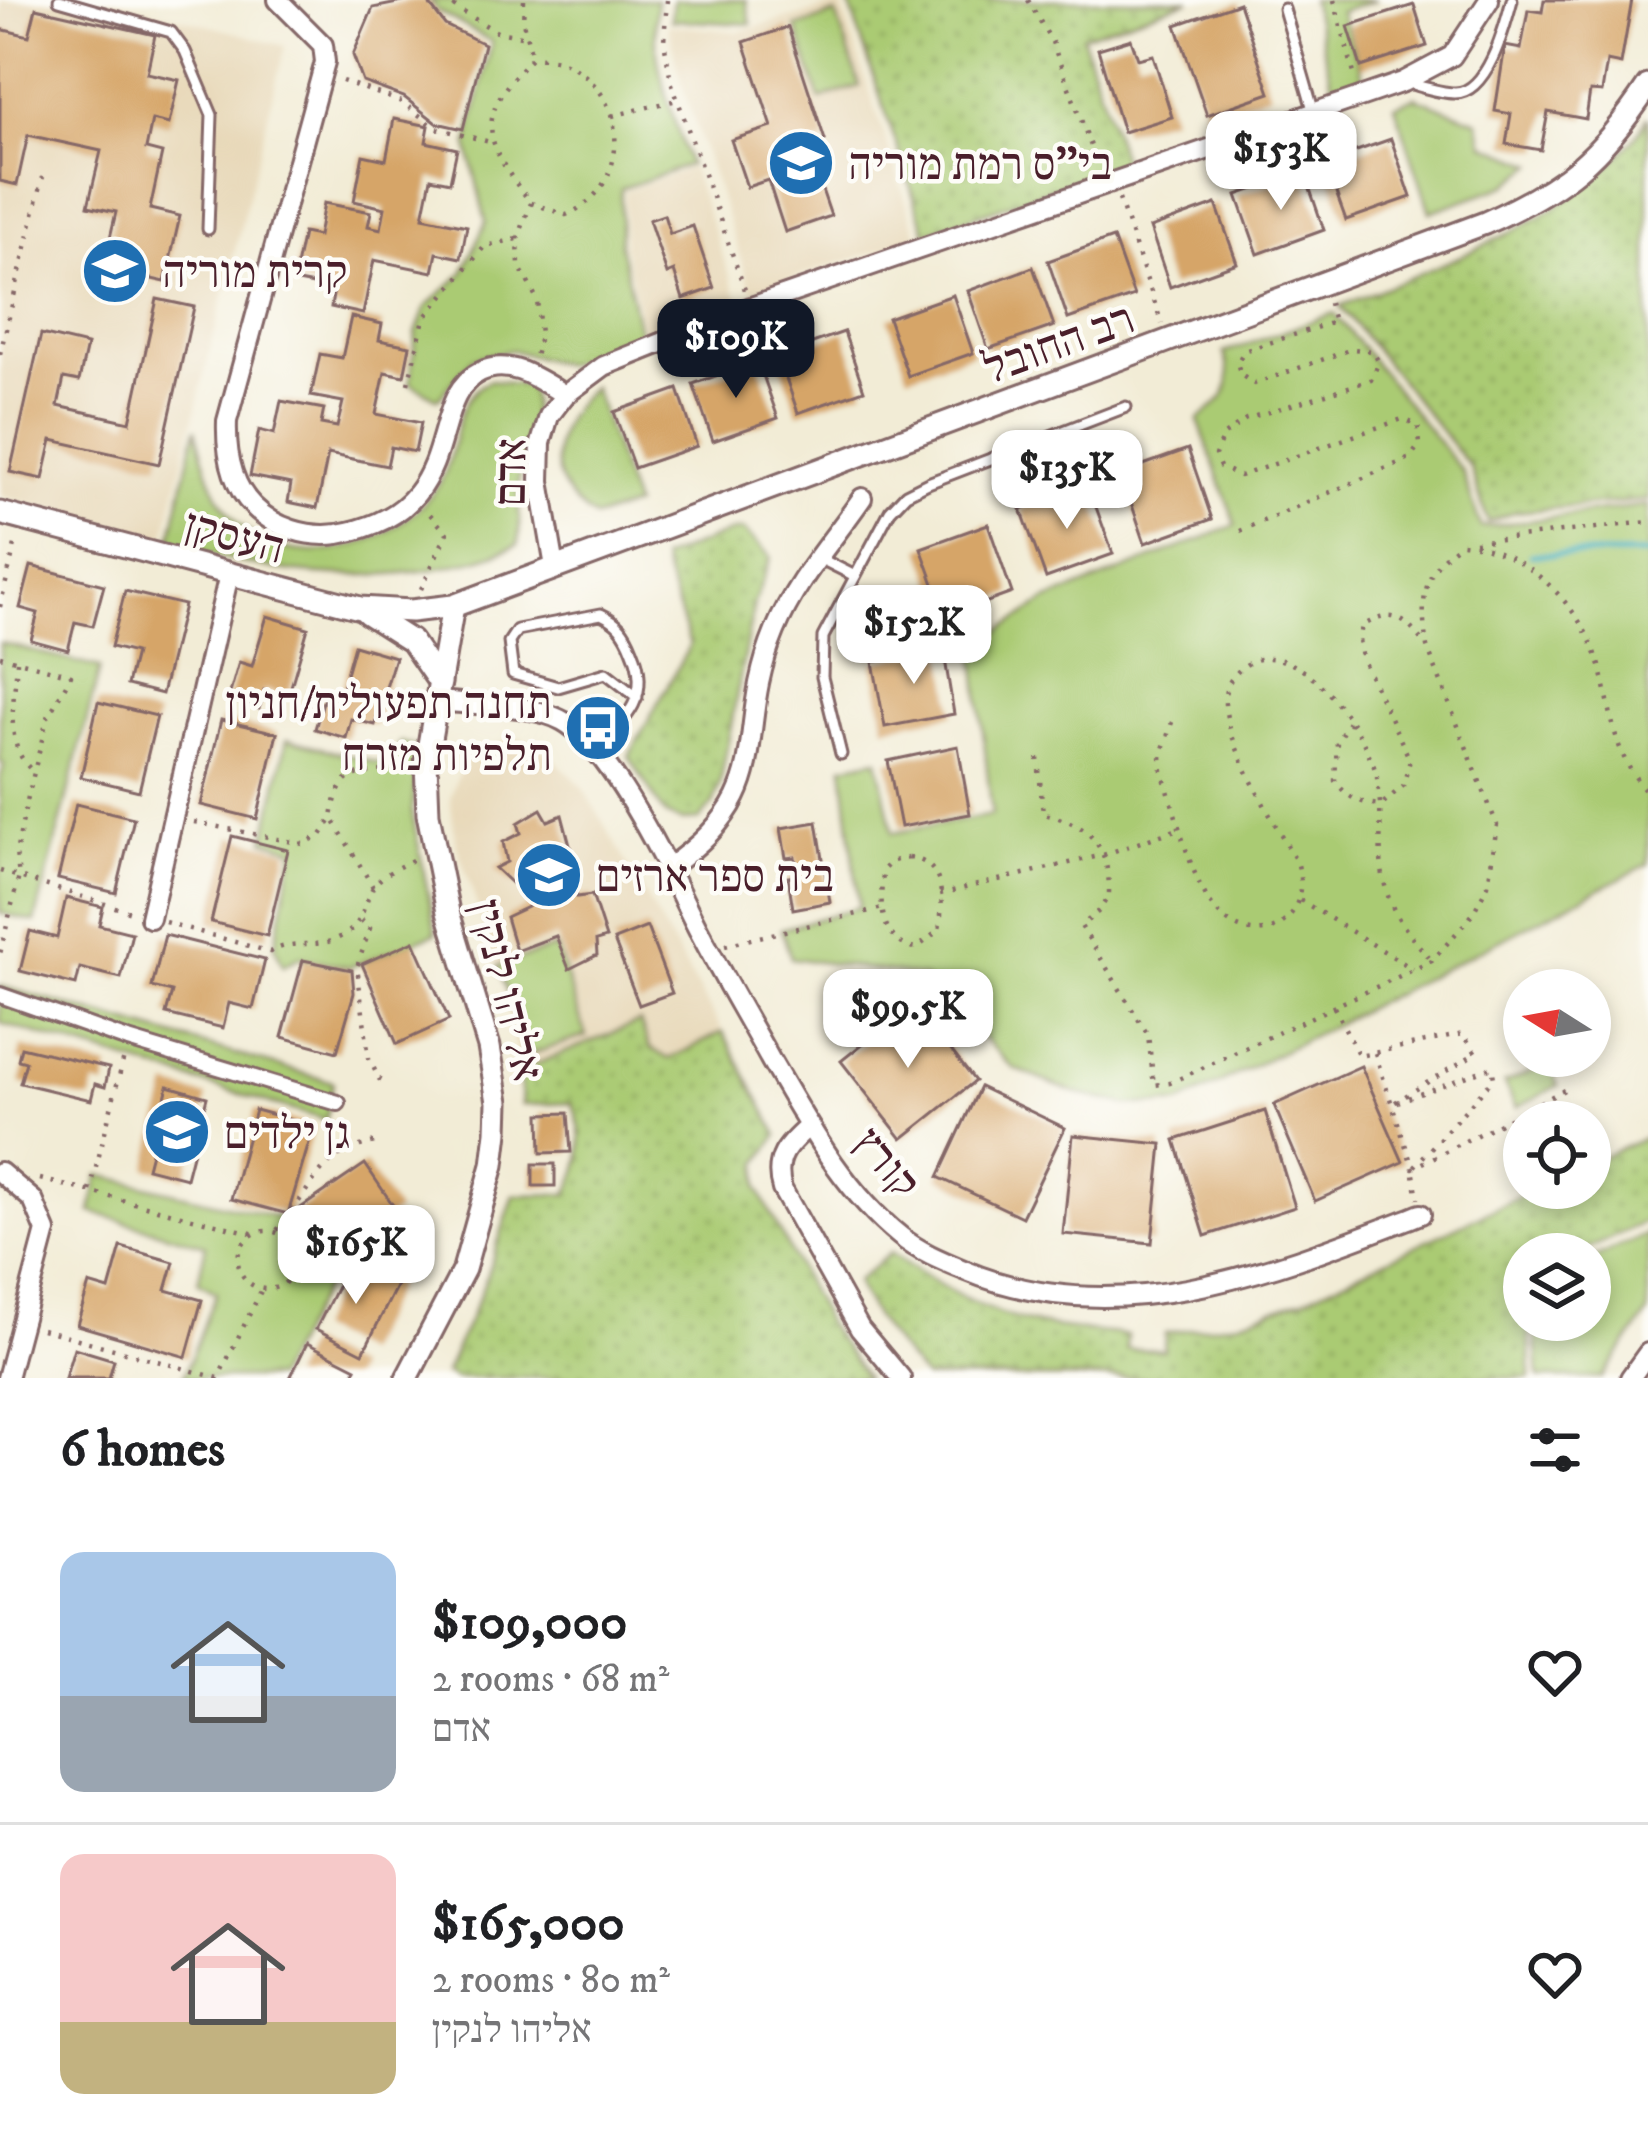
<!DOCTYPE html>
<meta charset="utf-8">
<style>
:root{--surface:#fff;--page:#f2f2f2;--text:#202124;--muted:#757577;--line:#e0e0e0;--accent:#111827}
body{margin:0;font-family:"IM FELL DW Pica","Frank Ruhl Libre",serif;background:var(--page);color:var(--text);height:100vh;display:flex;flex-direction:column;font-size:45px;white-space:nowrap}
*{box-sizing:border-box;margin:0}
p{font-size:39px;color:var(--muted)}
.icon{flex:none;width:66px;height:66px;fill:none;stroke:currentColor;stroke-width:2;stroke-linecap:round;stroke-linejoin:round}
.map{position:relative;height:1378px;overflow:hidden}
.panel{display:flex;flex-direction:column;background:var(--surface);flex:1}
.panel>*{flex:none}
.needle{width:78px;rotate:281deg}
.fabs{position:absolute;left:1503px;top:969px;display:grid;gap:24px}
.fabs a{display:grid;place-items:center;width:108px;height:108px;border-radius:50%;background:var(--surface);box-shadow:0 6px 18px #0003;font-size:60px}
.price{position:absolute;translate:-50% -102px;padding:0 27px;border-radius:24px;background:#fff;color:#222;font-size:39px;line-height:78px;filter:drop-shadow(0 3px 6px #0008)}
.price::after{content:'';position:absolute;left:50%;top:72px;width:36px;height:27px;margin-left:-18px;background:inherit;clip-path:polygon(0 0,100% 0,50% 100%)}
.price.selected{background:var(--accent);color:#fff}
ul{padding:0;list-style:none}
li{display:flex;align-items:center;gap:36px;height:300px;padding:0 60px}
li+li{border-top:3px solid var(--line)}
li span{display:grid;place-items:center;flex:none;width:336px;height:240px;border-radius:24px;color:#555}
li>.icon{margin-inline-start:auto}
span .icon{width:144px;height:144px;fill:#fffc;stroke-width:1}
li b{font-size:51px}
h2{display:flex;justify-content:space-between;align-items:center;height:144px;padding:0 60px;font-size:51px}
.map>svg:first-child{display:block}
.built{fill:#e8d9ba}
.grass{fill:url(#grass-dots);stroke:#7a754f;stroke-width:3}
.park{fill:#aacb73;stroke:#7a754f;stroke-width:3}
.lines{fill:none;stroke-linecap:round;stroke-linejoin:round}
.stream{stroke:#3bacb4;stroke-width:6}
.building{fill:#d6a568}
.service-casing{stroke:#856767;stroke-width:15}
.pedestrian-casing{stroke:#856767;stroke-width:20}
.minor-casing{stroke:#856767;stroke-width:24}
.tertiary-casing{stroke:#856767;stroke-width:27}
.path{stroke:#856767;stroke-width:4.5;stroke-dasharray:3 9;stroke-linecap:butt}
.service{stroke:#fff;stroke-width:9}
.pedestrian{stroke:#fff;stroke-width:14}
.minor{stroke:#fff;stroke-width:18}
.tertiary{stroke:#fff;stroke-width:21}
.labels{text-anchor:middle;stroke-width:9;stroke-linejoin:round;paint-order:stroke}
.poi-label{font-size:45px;fill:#4a1f2b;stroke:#fdfcf7;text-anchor:start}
.street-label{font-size:45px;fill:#4a1f2b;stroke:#fdfcf7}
</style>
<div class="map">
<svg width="1648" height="1378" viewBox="0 0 1648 1378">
<defs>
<pattern id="grass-dots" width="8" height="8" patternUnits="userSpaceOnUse" patternTransform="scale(3)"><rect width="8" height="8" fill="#aacb73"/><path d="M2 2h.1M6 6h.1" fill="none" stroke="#94ae64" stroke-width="1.8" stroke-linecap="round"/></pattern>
</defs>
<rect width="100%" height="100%" fill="#fdfcf7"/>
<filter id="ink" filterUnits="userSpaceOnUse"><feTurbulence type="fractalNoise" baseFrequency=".00833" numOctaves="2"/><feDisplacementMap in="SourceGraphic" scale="24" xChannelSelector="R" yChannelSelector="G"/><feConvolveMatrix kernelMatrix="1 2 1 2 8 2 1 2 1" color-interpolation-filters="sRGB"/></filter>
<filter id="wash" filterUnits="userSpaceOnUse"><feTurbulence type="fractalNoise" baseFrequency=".004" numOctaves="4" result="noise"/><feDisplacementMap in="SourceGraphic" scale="48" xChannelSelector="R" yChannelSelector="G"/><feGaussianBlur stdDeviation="2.7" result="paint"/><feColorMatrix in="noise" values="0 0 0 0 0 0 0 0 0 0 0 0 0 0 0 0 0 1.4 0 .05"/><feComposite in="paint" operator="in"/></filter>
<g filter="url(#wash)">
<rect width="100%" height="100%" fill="#f2ecd6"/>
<g class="built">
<polygon points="0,0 114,0 285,46 164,539 0,496"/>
<polygon points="841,4 918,238 752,291 683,88 668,25 738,32"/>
<polygon points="691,168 739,300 644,334 624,245 625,191"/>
<polygon points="520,738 549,754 583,787 723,1032 669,1059 650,1048 639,1022 519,1071 504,985 456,843 450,798 464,758 494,744"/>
</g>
<g class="grass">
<polygon points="848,0 1190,0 1082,36 1124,164 926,233"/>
<path d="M1648,116V500L1515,512L1488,522L1470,467L1340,306C1436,265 1598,213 1648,116Z"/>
<polygon points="743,530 771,557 754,603 720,784 713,804 699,820 681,821 665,815 629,756 690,645 661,559 730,532"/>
<path d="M640,1022L650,1048L669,1059L723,1032L778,1135L759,1163L758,1188L826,1323L866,1378H455L445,1373L481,1292L514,1195L567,1194C585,1165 585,1135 572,1103L522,1105L519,1071Z"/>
<path d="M1648,1136V1220L1578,1254H1524V1320H1529L1531,1378H924C898,1348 871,1319 856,1282L890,1253C933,1283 981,1312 1033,1323C1064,1330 1096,1331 1127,1335L1126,1349L1164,1350L1165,1333L1236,1322L1301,1300L1538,1188H1590V1163Z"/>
</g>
<g class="park">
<path d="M430,0H657C648,58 672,111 689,165L621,189L620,244L640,335L564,365L512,350L473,358L438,399L410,383L416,333L426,307L463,273L486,222L468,145L492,42L438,11Z"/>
<polygon points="673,0 746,0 751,24 671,20"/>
<polygon points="1311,0 1376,0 1340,12 1365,81 1334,92"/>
<polygon points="836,14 860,86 820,99 796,27"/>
<polygon points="1415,97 1478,121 1485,144 1535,164 1507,185 1430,212 1395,105"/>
<path d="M1334,313L1462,471L1481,527L1648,505V864L1179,1104L1127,1105L1074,1093L1013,1068L923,977L791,958L781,929L859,907L843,766L878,759L893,833L992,815L974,648L1046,601L1236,525L1198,420C1226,397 1236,390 1224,353Z"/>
<path d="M490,380L529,386C539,418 522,446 519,479C517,502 522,522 518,545C444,576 359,581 279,570C243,565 206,552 170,543L196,428C204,459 213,497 236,521C294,580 399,546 439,484C461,449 449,400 490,380Z"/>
<path d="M593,387L634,506L594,518C540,482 547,427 593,387Z"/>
<polygon points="0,643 100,668 35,922 0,913 0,781 4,764 0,762"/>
<polygon points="287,739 389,766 401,742 418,748 412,813 436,933 350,967 300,957 283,966 275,946 294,849 265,840"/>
<polygon points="556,947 586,1036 528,1055 498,966"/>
<polygon points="0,986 333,1082 326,1120 0,1023"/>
<polygon points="1549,1064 1558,1086 1516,1108 1504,1083"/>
<polygon points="99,1175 278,1217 331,1275 275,1378 183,1378 216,1293 198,1282 206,1245 91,1212"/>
<polygon points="1648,1234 1648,1314 1602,1378 1539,1378 1535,1320 1590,1320 1590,1260"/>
</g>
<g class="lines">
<polyline class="stream" points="1531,555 1648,554"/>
</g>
<g id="blocks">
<g class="building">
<polygon points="412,0 426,0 445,25 484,44 463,129 437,123 404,97 363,82 353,55 373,8"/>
<polygon points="1544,0 1632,0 1621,64 1607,61 1602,92 1590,91 1586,119 1548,112 1541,150 1506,144 1511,114 1495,111 1505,46 1521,49 1528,10 1542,12"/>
<polygon points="1239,3 1270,93 1207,115 1176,25"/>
<polygon points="1414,5 1427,46 1361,67 1348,26"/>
<polygon points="36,8 155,35 147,73 179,80 169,124 152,120 146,149 162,153 150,209 180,216 165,282 103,268 116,212 88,206 101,151 28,135 17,185 0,181 0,29 29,36"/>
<polygon points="788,27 825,140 807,146 831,216 785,232 768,180 747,187 731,140 772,127 744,42"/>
<polygon points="1131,39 1138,59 1153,55 1172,117 1123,132 1098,49"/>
<polygon points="394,119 429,126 426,142 457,149 450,182 431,178 423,217 467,226 461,258 437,253 433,272 374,260 363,314 331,307 334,289 293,281 303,233 318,236 324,203 371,212 368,226 381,229 385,208 354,201 363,155 386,160"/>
<polygon points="1391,139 1411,197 1346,220 1325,162"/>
<polygon points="1304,172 1324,230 1258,254 1237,195"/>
<polygon points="1216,204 1237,263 1170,287 1150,228"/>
<polygon points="664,215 670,234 693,226 714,288 683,299 674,271 667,274 649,220"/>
<polygon points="1113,238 1134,296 1068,319 1048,261"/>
<polygon points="1033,267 1054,326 988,349 968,291"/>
<polygon points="953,295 973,353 908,376 888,318"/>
<polygon points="157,299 194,307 159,464 52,440 43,479 10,472 41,334 87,345 79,381 64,378 58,406 130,422"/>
<polygon points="351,317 382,324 379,340 410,346 404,376 385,372 376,414 421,423 415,452 391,447 387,466 328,454 317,508 288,502 291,484 250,476 259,430 274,434 281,401 324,409 321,424 337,427 343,402 311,396 320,354 342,358"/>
<polygon points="844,332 864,390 798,413 778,355"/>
<polygon points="758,361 778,418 713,441 693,384"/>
<polygon points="678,389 697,446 634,468 614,412"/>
<polygon points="1188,449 1212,519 1145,543 1121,473"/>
<polygon points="1088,485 1113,554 1046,578 1021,509"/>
<polygon points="988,524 1012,593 946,617 921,548"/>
<polygon points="31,566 104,585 93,626 75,622 68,650 31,640 38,613 20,608"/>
<polygon points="125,591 184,605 162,694 127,685 135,653 111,647"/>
<polygon points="267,616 308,628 288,697 264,690 259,709 228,700 239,662 252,666"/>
<polygon points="354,645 395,657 375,725 351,719 346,738 315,729 326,691 340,695"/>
<polygon points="943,647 954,714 885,727 873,662"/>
<polygon points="98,702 157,716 139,791 81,777"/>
<polygon points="221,720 277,733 257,819 201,805"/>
<polygon points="958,746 970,814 901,827 888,761"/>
<polygon points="76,804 134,818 116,893 58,879"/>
<polygon points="541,809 548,821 562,815 572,853 566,860 577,897 592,895 606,938 596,941 597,955 569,969 556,936 516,951 506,917 548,897 547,883 511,883 495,868 507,862 503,842 521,833 518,823"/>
<polygon points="817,822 830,902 793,909 788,877 797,876 795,857 786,858 781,828"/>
<polygon points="232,836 288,850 267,936 211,922"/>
<polygon points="66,898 103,907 99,925 132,933 121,978 80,968 76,985 20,971 30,931 57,938"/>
<polygon points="647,927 672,993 639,1005 614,940"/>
<polygon points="165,935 265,960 253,1009 229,1003 223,1028 166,1014 172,992 152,987"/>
<polygon points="414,941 449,1020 397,1044 362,964"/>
<polygon points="303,960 352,970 354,993 337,1052 282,1037"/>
<polygon points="914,1003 975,1081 902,1139 841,1061"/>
<polygon points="21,1047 109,1068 105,1087 95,1084 91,1100 20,1083 26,1062 18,1060"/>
<polygon points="1361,1066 1403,1162 1315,1201 1274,1105"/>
<polygon points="168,1086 207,1097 186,1178 147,1168"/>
<polygon points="980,1087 1065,1128 1022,1217 938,1177"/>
<polygon points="255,1110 314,1126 288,1214 231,1199"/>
<polygon points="1265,1111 1295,1207 1205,1236 1175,1140"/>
<polygon points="568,1113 571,1152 541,1153 540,1114"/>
<polygon points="1073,1135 1162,1144 1152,1243 1063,1234"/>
<polygon points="365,1164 397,1211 325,1261 292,1214"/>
<rect x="533" y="1164" width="22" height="22"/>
<polygon points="121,1247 174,1262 166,1290 202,1300 186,1357 77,1325 89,1284 109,1290"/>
<polygon points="350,1261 397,1285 363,1353 316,1329"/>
<polygon points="307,1343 356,1368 351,1378 290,1378"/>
<polygon points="74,1348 114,1360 109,1378 65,1378"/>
</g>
</g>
</g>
<g filter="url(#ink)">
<use href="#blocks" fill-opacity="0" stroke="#856767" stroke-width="3"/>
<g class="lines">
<defs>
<g id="service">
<polyline points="59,0 171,32 185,51 212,115 208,229"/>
<polyline points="1284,9 1314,113"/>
<path d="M1408,83C1423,87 1440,93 1455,93C1488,93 1505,26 1512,0"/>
<polyline points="817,557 855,576"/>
<path d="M595,748C628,718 652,696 632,649C625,631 618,622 601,614L517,630L509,642L513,674L558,687L606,673L637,697"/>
<polyline points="841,754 822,677 823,637 890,511 906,494 928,483 1126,407"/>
</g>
<polyline id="pedestrian" points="0,995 128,1040 338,1103"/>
<g id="minor">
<path d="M278,0L323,45L325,62L227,421C226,451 231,484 253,506C275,528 307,538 338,534C470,512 422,400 480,372C510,357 540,380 565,395"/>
<polyline points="555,567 540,481 541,443 549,416 565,395 604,366 751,307 1403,82 1452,56 1489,0"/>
<path d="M438,701C473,705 533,704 563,721C608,746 665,861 688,909C713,961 743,1010 771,1061C808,1124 842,1189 900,1236C918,1251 942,1261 964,1270C1118,1335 1275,1270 1421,1214"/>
<path d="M668,868C782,789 731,737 775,631C796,580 831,543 862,498"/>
<polyline points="150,918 229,574"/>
<path d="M809,1126C787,1145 773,1159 782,1189L860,1329L901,1378"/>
<polyline points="0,1172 33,1200 46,1231 7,1378"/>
<polyline points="1630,1378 1648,1353"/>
</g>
<g id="tertiary">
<path d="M0,513L360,608L411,611L453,606L1485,223C1564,188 1600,159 1648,86"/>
<polyline points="367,613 411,641 440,683"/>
<polyline points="407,1378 464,1269 493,1165 497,1132 498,1102 489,1047 448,912 428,814 426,762 453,606"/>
</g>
</defs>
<use href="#service" class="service-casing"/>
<use href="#pedestrian" class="pedestrian-casing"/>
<use href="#minor" class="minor-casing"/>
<use href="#tertiary" class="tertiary-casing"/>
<g class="path">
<polyline points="443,0 497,32 527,37"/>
<path d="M524,0L523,22L532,57C473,117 483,142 531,203L518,239L519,266L537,299L540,335L535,357"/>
<polyline points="667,0 664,41 671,81 745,290"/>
<polyline points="1028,0 1052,42 1098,165"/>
<polyline points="1334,0 1356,81"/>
<polyline points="342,81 402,102 436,128 490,142"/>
<polyline points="612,116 677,100"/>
<polyline points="1119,199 1162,324"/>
<path d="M531,203L566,215C635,186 630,89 561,61C553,58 542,58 533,57"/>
<polyline points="0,354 43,177"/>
<polyline points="408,384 424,319 485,246 518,239"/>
<polyline points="1240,531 1410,458 1420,444 1418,425 1402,419 1240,476 1220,467 1215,455 1223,436 1246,419 1371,380 1379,362 1372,351 1352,349 1254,384 1241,375 1237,363 1244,351 1334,322 1329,303"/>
<polyline points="1475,542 1648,522"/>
<polyline points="246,555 252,531"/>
<polyline points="421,589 447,533 428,512"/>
<polyline points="0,607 17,537"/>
<polyline points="0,656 71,675 47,719 26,805 16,853 19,876 0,954"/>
<path d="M17,661C15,699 2,746 34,772"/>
<path d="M1172,722L1161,755L1162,772C1176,811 1188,871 1211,904C1248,956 1313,929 1298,865C1279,828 1205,716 1230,681C1281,609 1363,725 1376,773C1386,816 1373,859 1390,901C1399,924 1416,942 1432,961"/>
<path d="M1349,722L1337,741L1335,781C1349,799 1359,803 1381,805L1403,786L1410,760L1362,658L1359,640L1362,626C1393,609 1402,616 1423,642"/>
<path d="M1038,758L1043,814C1089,823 1110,846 1109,895L1099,911L1081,926L1148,1035L1154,1085L1170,1083L1432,961L1472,915L1488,885L1497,825L1427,647C1420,602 1421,569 1462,543C1526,549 1582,606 1600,666C1614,716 1610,751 1648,793"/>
<polyline points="194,822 303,844 321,835 331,820"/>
<path d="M909,858C945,861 944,901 939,930L917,948C880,945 878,900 884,869L892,861Z"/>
<polyline points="0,871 131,912"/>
<path d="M373,887L332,818C340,761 361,778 407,767"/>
<polyline points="940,894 1103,855 1181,828"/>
<polyline points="1300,900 1413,969"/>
<polyline points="361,920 370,928 357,967 369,1058 379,1079 389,1084"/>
<path d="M165,922L270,952C297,937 316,951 342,936C363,925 362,908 372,889C380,874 404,865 418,857"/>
<polyline points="725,945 883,908"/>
<polyline points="1334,1007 1359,1056 1463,1034 1476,1053 1392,1104 1492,1067 1494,1078 1413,1168 1418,1199"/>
<polyline points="1375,1053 1413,1168 1566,1089"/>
<polyline points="40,1179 255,1234"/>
<polyline points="90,1191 124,1057"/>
<path d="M277,1230C313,1189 318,1153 376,1142"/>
<circle cx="267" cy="1260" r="29"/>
<polyline points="42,1329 218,1378 262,1289"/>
</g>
<use href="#service" class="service"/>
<use href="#pedestrian" class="pedestrian"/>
<use href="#minor" class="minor"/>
<use href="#tertiary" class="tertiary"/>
</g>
</g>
<defs>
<symbol id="school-disc" viewBox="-11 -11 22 22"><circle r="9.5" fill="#1f6fb2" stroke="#fdfcf7"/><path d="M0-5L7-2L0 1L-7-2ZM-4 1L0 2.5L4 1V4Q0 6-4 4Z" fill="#fff"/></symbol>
<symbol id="bus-disc" viewBox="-11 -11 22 22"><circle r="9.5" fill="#1f6fb2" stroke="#fdfcf7"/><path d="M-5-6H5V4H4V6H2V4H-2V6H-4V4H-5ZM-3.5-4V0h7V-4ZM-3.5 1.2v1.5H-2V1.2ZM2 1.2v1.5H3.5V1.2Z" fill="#fff"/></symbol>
</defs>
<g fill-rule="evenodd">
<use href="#school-disc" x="763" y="125" width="76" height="76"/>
<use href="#school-disc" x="77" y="233" width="76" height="76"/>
<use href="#bus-disc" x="560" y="690" width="76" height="76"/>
<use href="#school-disc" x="511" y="837" width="76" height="76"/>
<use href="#school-disc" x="139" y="1094" width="76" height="76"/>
</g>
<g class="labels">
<g class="poi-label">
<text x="848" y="179">בי"ס רמת מוריה</text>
<text x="162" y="287">קרית מוריה</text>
<text x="552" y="718" text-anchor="end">תחנה תפעולית/חניון<tspan x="552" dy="52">תלפיות מזרח</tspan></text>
<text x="596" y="891">בית ספר ארזים</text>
<text x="224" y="1148">גן ילדים</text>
</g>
<g class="street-label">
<text transform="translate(1058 342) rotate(-20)" y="16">רב החובל</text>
<text transform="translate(509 472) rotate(-89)" y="16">אדם</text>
<text transform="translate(235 535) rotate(15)" y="16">העסקן</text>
<text transform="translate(508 990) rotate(76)" y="16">אליהו לנקין</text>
<text transform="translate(888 1162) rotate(50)" y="16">קורץ</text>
</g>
</g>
</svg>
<div class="fabs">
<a><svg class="needle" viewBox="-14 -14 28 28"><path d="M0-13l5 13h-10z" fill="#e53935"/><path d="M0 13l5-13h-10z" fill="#757577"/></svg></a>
<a><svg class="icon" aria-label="locate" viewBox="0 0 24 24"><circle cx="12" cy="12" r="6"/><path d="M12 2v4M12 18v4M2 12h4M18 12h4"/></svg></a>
<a><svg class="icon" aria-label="layers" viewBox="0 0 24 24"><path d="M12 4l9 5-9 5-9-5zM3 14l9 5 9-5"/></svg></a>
</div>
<b class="price" style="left:1281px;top:213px">$153K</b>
<b class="price selected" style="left:736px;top:401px">$109K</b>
<b class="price" style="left:1067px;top:532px">$135K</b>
<b class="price" style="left:914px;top:687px">$152K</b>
<b class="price" style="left:908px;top:1071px">$99.5K</b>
<b class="price" style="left:356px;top:1307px">$165K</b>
</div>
<section class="panel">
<h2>6 homes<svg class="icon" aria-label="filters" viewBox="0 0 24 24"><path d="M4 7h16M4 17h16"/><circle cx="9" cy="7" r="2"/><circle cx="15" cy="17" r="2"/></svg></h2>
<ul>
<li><span style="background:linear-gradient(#a9c7e8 60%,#9aa5b1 0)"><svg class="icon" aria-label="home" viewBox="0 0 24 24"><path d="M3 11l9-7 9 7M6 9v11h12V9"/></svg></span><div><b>$109,000</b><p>2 rooms · 68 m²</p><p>אדם</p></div><svg class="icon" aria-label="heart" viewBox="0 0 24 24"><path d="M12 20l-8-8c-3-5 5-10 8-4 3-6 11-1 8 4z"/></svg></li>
<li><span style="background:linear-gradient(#f6c9c9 70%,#c2b280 0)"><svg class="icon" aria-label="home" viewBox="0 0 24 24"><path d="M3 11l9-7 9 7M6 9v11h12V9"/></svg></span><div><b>$165,000</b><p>2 rooms · 80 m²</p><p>אליהו לנקין</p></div><svg class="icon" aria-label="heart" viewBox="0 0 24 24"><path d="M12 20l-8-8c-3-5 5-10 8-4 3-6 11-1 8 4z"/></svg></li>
</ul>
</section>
